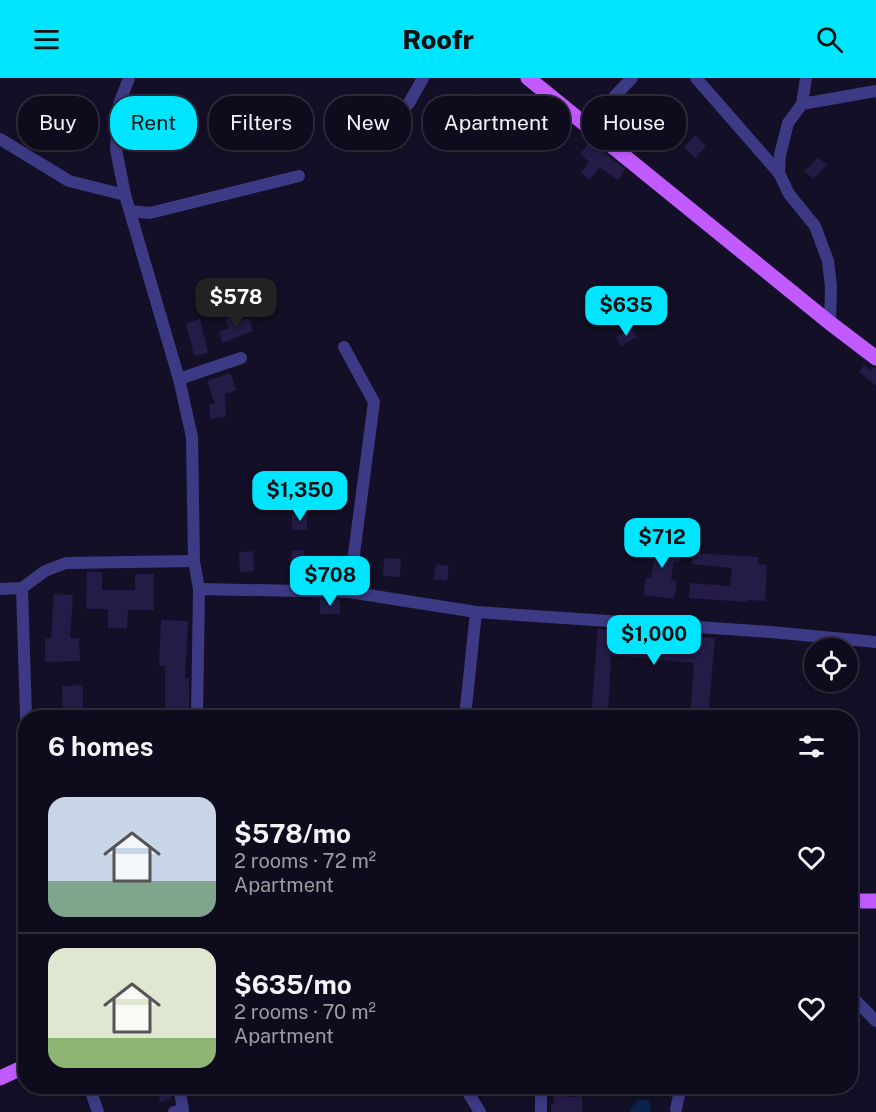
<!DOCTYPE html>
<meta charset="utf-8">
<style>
:root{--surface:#0e0b1c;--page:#1c1929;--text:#f1f3f6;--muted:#9b9ba3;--line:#2e2b3b;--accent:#00e5ff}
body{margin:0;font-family:"Public Sans",sans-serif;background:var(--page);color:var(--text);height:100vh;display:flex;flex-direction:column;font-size:22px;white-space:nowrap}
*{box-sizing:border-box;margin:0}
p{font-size:20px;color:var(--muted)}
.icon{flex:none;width:33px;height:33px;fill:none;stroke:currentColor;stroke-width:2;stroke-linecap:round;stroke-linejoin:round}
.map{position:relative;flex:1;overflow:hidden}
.details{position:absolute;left:18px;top:632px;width:840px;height:384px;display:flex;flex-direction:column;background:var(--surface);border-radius:24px;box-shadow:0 3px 9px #0003,0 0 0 2px var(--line)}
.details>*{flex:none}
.banner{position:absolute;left:18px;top:18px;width:840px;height:54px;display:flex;gap:12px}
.buttons{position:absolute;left:804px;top:560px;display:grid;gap:12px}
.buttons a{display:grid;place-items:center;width:54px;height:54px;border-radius:50%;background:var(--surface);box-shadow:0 3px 9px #0003,0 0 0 2px var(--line);font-size:30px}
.price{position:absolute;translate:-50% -51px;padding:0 14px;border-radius:12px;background:var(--accent);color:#111;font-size:20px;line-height:39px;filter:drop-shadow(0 2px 3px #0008)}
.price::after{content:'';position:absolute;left:50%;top:36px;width:18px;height:14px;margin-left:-9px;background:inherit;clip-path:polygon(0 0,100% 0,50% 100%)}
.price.current{background:#222;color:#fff}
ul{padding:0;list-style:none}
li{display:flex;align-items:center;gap:18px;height:150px;padding:0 30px}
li+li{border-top:2px solid var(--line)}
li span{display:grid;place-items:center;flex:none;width:168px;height:120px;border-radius:18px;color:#555}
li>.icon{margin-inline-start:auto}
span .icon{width:72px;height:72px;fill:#fffc;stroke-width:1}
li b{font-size:26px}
h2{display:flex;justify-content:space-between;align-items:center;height:72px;padding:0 30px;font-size:26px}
.chip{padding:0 21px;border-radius:24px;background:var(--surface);box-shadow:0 3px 9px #0003,0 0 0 2px var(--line);font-size:21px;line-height:54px}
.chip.current{background:var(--accent);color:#111}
header{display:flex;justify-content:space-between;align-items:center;height:78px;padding:0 30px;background:var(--accent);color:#111;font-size:27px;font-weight:800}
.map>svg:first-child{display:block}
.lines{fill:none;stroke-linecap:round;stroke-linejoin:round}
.river{stroke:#0c2248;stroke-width:16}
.building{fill:#241b47}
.minor{stroke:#3d3a85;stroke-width:12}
.major{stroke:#c25bff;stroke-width:15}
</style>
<header><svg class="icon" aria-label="menu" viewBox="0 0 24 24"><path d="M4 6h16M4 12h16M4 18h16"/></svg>Roofr<svg class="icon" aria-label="search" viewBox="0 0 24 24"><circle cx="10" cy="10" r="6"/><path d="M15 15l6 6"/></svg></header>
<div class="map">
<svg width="876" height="1034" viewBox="0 0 876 1034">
<rect width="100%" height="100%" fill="#130f26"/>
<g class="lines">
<polyline class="river" points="638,1034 643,1029"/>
</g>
<g class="building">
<polygon points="477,15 484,24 476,31 473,28 460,42 454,36"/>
<polygon points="695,57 706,68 695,80 684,69"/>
<polygon points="590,64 625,91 618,102 599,89 590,102 581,95 589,84 580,76"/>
<polygon points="818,79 827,87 813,101 805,93"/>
<polygon points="235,237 237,244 249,240 253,253 222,265 219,254 229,250 225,241"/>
<polygon points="200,241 208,275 194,278 186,245"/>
<polygon points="632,250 637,259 621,268 616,259"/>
<polygon points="864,287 870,292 872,289 876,290 876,308 859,294"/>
<polygon points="230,295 237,312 225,316 226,339 210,341 209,326 215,326 207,303"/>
<polygon points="307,435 307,452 292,452 292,436"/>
<polygon points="648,461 682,466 679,484 674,483 671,502 677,503 674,521 643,517 646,500 651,500 654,482 645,480"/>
<polygon points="304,472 305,489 292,490 291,473"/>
<polygon points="253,473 254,493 240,494 239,474"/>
<polygon points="693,475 759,479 758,486 767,487 765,523 747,522 747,524 689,520 690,505 730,508 732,490 692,486"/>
<polygon points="384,480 401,481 400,499 383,498"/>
<polygon points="436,486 449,488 447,503 433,501"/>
<polygon points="87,494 102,494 102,512 135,512 135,496 154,496 154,532 128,532 127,550 108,550 108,531 86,531"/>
<polygon points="54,516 73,517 70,560 79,560 80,583 45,584 45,561 51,560"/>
<rect x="320" y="522" width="20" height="14"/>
<polygon points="161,542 188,543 185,600 189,600 189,633 181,633 181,639 167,639 167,633 165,633 165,588 159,588"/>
<polygon points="598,551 619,553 618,559 694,566 695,559 715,560 708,639 690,639 694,585 611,577 608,639 591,639"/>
<polygon points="83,607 83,639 63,639 62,608"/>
<polygon points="157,1008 170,1008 172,1021 160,1024"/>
<polygon points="552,1008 566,1008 568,1019 582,1018 582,1034 551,1034 551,1026 554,1026"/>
</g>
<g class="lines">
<g class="minor">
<polyline points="129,0 119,26 116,71 125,117 179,301 192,359 194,483 199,511"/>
<polyline points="696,0 779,95"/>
<polyline points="802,26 806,0"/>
<polyline points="586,48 632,0"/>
<polyline points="385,55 409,25 423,0"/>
<polyline points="0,61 69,103 125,117"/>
<polyline points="130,133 150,135 299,98"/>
<polyline points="830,245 831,209 828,183 815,148 789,116 779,95 780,77 788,45 802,26 876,13"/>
<polyline points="344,269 374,324 349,514"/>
<polyline points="179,301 241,280"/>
<polyline points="0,511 22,510"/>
<polyline points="26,639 22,510 45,493 66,485 194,483"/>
<polyline points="197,639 199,511 349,514 476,534 771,554 876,564"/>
<polyline points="465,639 476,534"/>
<polyline points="850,917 876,943"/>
<polyline points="89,1008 98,1034"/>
<polyline points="464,1008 480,1034"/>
<polyline points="541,1008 541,1034"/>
<polyline points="676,1031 681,1008"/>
<polyline points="174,1034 183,1032 179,1008"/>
</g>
<g class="major">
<polyline points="528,0 830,245 876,280"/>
<polyline points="850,823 876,823"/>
<polyline points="0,1000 26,988"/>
</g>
</g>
</svg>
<div class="buttons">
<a><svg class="icon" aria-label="locate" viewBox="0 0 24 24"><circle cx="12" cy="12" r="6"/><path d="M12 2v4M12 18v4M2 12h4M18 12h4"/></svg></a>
</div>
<b class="price current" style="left:236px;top:251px">$578</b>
<b class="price" style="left:626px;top:259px">$635</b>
<b class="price" style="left:300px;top:444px">$1,350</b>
<b class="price" style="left:662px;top:491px">$712</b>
<b class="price" style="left:330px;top:529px">$708</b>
<b class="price" style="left:654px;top:588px">$1,000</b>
<div class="banner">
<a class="chip">Buy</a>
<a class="chip current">Rent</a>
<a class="chip">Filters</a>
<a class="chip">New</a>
<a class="chip">Apartment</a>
<a class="chip">House</a>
</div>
<section class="details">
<h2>6 homes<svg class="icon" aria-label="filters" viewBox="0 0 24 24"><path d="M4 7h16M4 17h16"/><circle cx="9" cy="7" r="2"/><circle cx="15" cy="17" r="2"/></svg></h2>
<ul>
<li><span style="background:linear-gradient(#c9d6e8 70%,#7fa58c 0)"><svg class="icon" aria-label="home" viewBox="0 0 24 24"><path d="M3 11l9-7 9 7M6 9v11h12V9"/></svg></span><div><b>$578/mo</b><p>2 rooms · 72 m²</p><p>Apartment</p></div><svg class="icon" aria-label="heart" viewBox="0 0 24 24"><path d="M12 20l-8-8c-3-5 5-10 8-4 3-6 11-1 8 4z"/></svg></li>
<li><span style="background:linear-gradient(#dfe7d0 75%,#8fb573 0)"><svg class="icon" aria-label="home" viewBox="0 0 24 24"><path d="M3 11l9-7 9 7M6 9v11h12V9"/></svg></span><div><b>$635/mo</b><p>2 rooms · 70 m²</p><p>Apartment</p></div><svg class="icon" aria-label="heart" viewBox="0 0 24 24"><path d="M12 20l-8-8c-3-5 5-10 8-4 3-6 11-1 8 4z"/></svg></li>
</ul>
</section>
</div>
